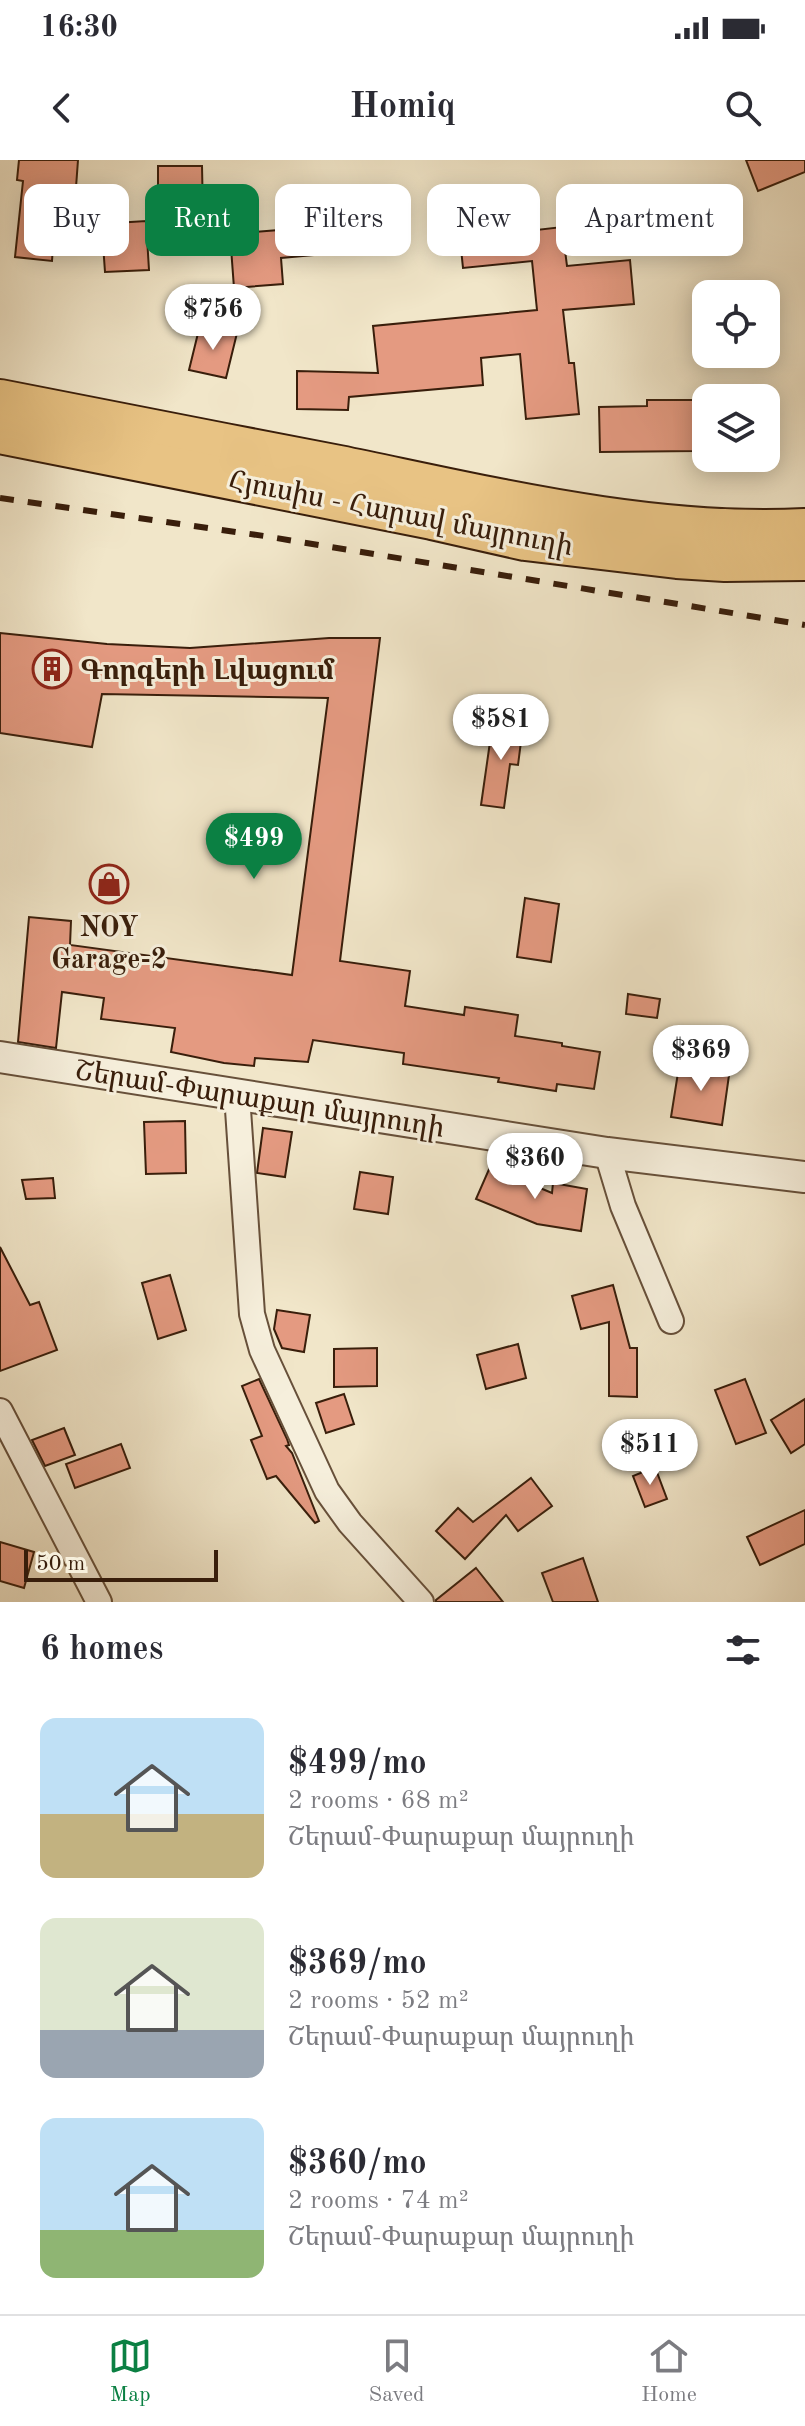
<!DOCTYPE html>
<meta charset="utf-8">
<style>
:root{--surface:#fff;--page:#f7f7f7;--text:#2b2b33;--muted:#7c7c81;--line:#e1e1e2;--accent:#0b8043}
body{margin:0;font-family:"Old Standard TT","Noto Serif Armenian",serif;background:var(--page);color:var(--text);height:100vh;display:flex;flex-direction:column;font-size:30px;white-space:nowrap}
*{box-sizing:border-box;margin:0}
p{font-size:26px;color:var(--muted)}
.icon{flex:none;width:44px;height:44px;fill:none;stroke:currentColor;stroke-width:2;stroke-linecap:round;stroke-linejoin:round}
.map{position:relative;height:1442px;overflow:hidden}
.details{display:flex;flex-direction:column;background:var(--surface);flex:1}
.details>*{flex:none}
.top-card{position:absolute;left:24px;top:24px;width:758px;height:72px;display:flex;gap:16px}
.controls{position:absolute;left:692px;top:120px;display:grid;gap:16px}
.controls a{display:grid;place-items:center;width:88px;height:88px;border-radius:16px;background:var(--surface);box-shadow:0 4px 20px #0003;font-size:40px}
.scale{position:absolute;left:24px;bottom:20px;width:194px;box-sizing:border-box;padding-left:8px;border:4px solid #391e0b;border-top:0;font-size:22px;line-height:28px;white-space:nowrap;color:#391e0b;-webkit-text-stroke:6px #f6efdc;paint-order:stroke}
.price{position:absolute;translate:-50% -68px;padding:0 18px;border-radius:28px;background:#fff;color:#222;font-size:26px;line-height:52px;filter:drop-shadow(0 2px 4px #0008)}
.price::after{content:'';position:absolute;left:50%;top:48px;width:24px;height:18px;margin-left:-12px;background:inherit;clip-path:polygon(0 0,100% 0,50% 100%)}
.price.selected{background:var(--accent);color:#fff}
ul{padding:0;list-style:none}
li{display:flex;align-items:center;gap:24px;height:200px;padding:0 40px}
li span{display:grid;place-items:center;flex:none;width:224px;height:160px;border-radius:16px;color:#555}
li>.icon{margin-inline-start:auto}
span .icon{width:96px;height:96px;fill:#fffc;stroke-width:1}
li b{font-size:34px}
h2{display:flex;justify-content:space-between;align-items:center;height:96px;padding:0 40px;font-size:34px}
.chip{padding:0 28px;border-radius:16px;background:var(--surface);box-shadow:0 4px 20px #0003;font-size:28px;line-height:72px}
.chip.selected{background:var(--accent);color:#fff}
.status{display:flex;justify-content:space-between;align-items:center;height:56px;padding:0 40px;background:var(--surface);direction:ltr}
.status svg{height:22px;fill:currentColor}
header{display:flex;justify-content:space-between;align-items:center;height:104px;padding:0 40px;background:var(--surface);font-size:36px;font-weight:700}
.menu{display:flex;justify-content:space-around;align-items:center;height:112px;border-top:2px solid var(--line);background:var(--surface);font-size:22px;color:var(--muted)}
.menu a{display:grid;justify-items:center;gap:4px}
.menu .selected{color:var(--accent)}
.map>svg:first-child{display:block}
.building{fill:#e49a81;stroke:#391e0b;stroke-width:2}
.lines{fill:none;stroke-linecap:round;stroke-linejoin:round}
.minor-casing{stroke:#67503a;stroke-width:28}
.tertiary-casing{stroke:#67503a;stroke-width:34}
.trunk-casing{stroke:#391e0b;stroke-width:44}
.minor{stroke:#f6efdc;stroke-width:24}
.tertiary{stroke:#f6efdc;stroke-width:30}
.trunk{stroke:#e8c384;stroke-width:40}
.rail{stroke:#391e0b;stroke-width:6;stroke-dasharray:14 14;stroke-linecap:butt}
.labels{text-anchor:middle;stroke-width:6;stroke-linejoin:round;paint-order:stroke}
.street-label{font-size:28px;fill:#391e0b;stroke:#f6efdc}
.poi-label{font-size:28px;font-weight:bold;fill:#391e0b;stroke:#f6efdc;text-anchor:start}
</style>
<div class="status"><b>16:30</b><svg viewBox="0 0 49 12"><path d="M0 12V9h3v3zM5 12V6h3v6zM10 12V3h3v9zM15 12V0h3v12zM26 1h20v11H26zM47 4h2v5h-2z"/></svg></div>
<header><svg class="icon" aria-label="back" viewBox="0 0 24 24"><path d="M15 5l-7 7 7 7"/></svg>Homiq<svg class="icon" aria-label="search" viewBox="0 0 24 24"><circle cx="10" cy="10" r="6"/><path d="M15 15l6 6"/></svg></header>
<div class="map">
<svg width="805" height="1442" viewBox="0 0 805 1442">
<rect width="100%" height="100%" fill="#f1e6c9"/>
<filter id="stains"><feTurbulence type="fractalNoise" baseFrequency=".0025" numOctaves="4"/><feColorMatrix values="0 0 0 0 .2 0 0 0 0 .09 0 0 0 0 .02 0 0 0 .5 -.17"/></filter>
<radialGradient id="worn" r=".72"><stop offset=".6" stop-color="#630" stop-opacity="0"/><stop offset="1" stop-color="#630" stop-opacity=".3"/></radialGradient>
<g class="building">
<polygon points="19,0 78,0 75,41 56,39 52,101 15,97 23,21 17,20"/>
<polygon points="746,0 805,0 805,12 758,31"/>
<polygon points="158,6 202,6 203,55 158,55"/>
<polygon points="342,40 347,92 281,98 283,124 234,128 230,74 304,68 301,44"/>
<polygon points="146,61 149,110 105,112 102,70 116,69 115,63"/>
<polygon points="562,67 567,106 630,100 634,144 563,150 569,203 574,203 579,254 526,259 520,194 481,198 483,225 349,237 348,250 297,249 297,211 378,213 373,166 537,150 532,101 463,108 460,79"/>
<polygon points="200,165 237,173 226,218 189,210"/>
<polygon points="647,240 695,240 696,291 600,292 599,247 647,246"/>
<polygon points="0,473 107,484 190,488 329,478 380,478 340,801 410,811 405,846 464,855 465,847 518,855 515,876 562,883 562,886 600,892 594,929 557,924 556,931 498,922 499,918 403,904 404,893 313,880 308,902 255,898 254,906 224,903 171,892 175,868 101,859 104,838 62,832 56,888 18,882 29,757 71,761 70,785 292,815 328,538 102,534 92,587 0,573"/>
<polygon points="493,561 523,566 518,605 510,604 504,648 481,645"/>
<polygon points="525,738 559,744 551,802 517,797"/>
<polygon points="628,834 660,839 657,858 626,854"/>
<polygon points="680,900 730,908 722,965 671,957"/>
<polygon points="185,961 186,1013 146,1014 144,962"/>
<polygon points="263,968 292,972 285,1017 257,1013"/>
<polygon points="490,1007 552,1033 553,1023 587,1029 581,1071 537,1064 476,1039"/>
<polygon points="360,1012 393,1017 388,1054 354,1049"/>
<polygon points="53,1018 55,1038 26,1039 22,1020"/>
<polygon points="0,1087 30,1145 39,1142 57,1190 0,1211"/>
<polygon points="170,1115 186,1170 158,1179 142,1123"/>
<polygon points="613,1125 630,1188 637,1188 637,1237 609,1236 609,1162 581,1169 572,1136"/>
<polygon points="277,1150 310,1155 304,1192 282,1188 274,1169"/>
<polygon points="518,1184 526,1218 486,1229 477,1195"/>
<polygon points="377,1188 377,1226 334,1227 334,1189"/>
<polygon points="259,1219 287,1279 289,1285 286,1286 292,1293 319,1361 315,1363 276,1316 267,1319 251,1280 262,1276 242,1226"/>
<polygon points="745,1219 766,1273 736,1284 715,1230"/>
<polygon points="344,1234 354,1264 326,1273 316,1243"/>
<polygon points="805,1239 805,1284 791,1293 771,1260"/>
<polygon points="64,1268 75,1295 45,1306 32,1280"/>
<polygon points="121,1284 130,1308 75,1328 66,1304"/>
<polygon points="655,1307 667,1339 645,1347 633,1316"/>
<polygon points="531,1318 552,1346 518,1371 506,1355 465,1399 436,1371 458,1348 473,1362"/>
<polygon points="805,1350 805,1384 760,1405 747,1377"/>
<polygon points="0,1382 34,1392 24,1428 0,1421"/>
<polygon points="583,1398 598,1442 553,1442 542,1413"/>
<polygon points="476,1408 503,1442 436,1442 436,1440"/>
</g>
<g class="lines">
<defs>
<g id="minor">
<polyline points="237,935 252,1154 262,1190 327,1331 350,1363 421,1442"/>
<polyline points="607,993 623,1046 671,1161"/>
<polyline points="0,1251 99,1442"/>
</g>
<polyline id="tertiary" points="0,897 607,993 805,1017"/>
<g id="trunk">
<path d="M0,240C113,263 226,284 339,306C490,337 649,377 805,369"/>
<polyline points="0,273 432,359 525,380 677,398 725,401 805,400"/>
</g>
</defs>
<use href="#minor" class="minor-casing"/>
<use href="#tertiary" class="tertiary-casing"/>
<use href="#trunk" class="trunk-casing"/>
<use href="#minor" class="minor"/>
<use href="#tertiary" class="tertiary"/>
<use href="#trunk" class="trunk"/>
<polyline class="rail" points="0,338 264,376 805,465"/>
</g>
<defs>
<symbol id="building-ring" viewBox="-11 -11 22 22"><circle r="9.5" fill="#f6efdc" stroke="#8f2418" stroke-width="1.5"/><path d="M-4-6H4V6H1V3H-1V6H-4ZM-2.5-4.3h1.7v1.8h-1.7ZM.8-4.3h1.7v1.8H.8ZM-2.5-1h1.7V.8h-1.7ZM.8-1h1.7V.8H.8Z" fill="#8f2418"/></symbol>
<symbol id="shop-ring" viewBox="-11 -11 22 22"><circle r="9.5" fill="#f6efdc" stroke="#8f2418" stroke-width="1.5"/><path d="M-5-2.5h2.3a2.7 3.5 0 0 1 5.4 0H5L5.5 6h-11ZM-1.5-2.5h3a1.5 2.3 0 0 0-3 0Z" fill="#8f2418"/></symbol>
</defs>
<g fill-rule="evenodd">
<use href="#building-ring" x="30" y="487" width="44" height="44"/>
<use href="#shop-ring" x="87" y="702" width="44" height="44"/>
</g>
<g class="labels">
<g class="street-label">
<text transform="translate(401 352) rotate(11)" y="10">Հյուսիս - Հարավ մայրուղի</text>
<text transform="translate(260 938) rotate(9)" y="10">Շերամ-Փարաքար մայրուղի</text>
</g>
<g class="poi-label">
<text x="80" y="519">Գորգերի Լվացում</text>
<text x="109" y="776" text-anchor="middle">NOY<tspan x="109" dy="32">Garage-2</tspan></text>
</g>
</g>
<rect width="100%" height="100%" filter="url(#stains)"/>
<rect width="100%" height="100%" fill="url(#worn)"/>
</svg>
<div class="controls">
<a><svg class="icon" aria-label="locate" viewBox="0 0 24 24"><circle cx="12" cy="12" r="6"/><path d="M12 2v4M12 18v4M2 12h4M18 12h4"/></svg></a>
<a><svg class="icon" aria-label="layers" viewBox="0 0 24 24"><path d="M12 4l9 5-9 5-9-5zM3 14l9 5 9-5"/></svg></a>
</div>
<div class="scale">50 m</div>
<b class="price" style="left:213px;top:192px">$756</b>
<b class="price" style="left:501px;top:602px">$581</b>
<b class="price selected" style="left:254px;top:721px">$499</b>
<b class="price" style="left:701px;top:933px">$369</b>
<b class="price" style="left:535px;top:1041px">$360</b>
<b class="price" style="left:650px;top:1327px">$511</b>
<div class="top-card">
<a class="chip">Buy</a>
<a class="chip selected">Rent</a>
<a class="chip">Filters</a>
<a class="chip">New</a>
<a class="chip">Apartment</a>
</div>
</div>
<section class="details">
<h2>6 homes<svg class="icon" aria-label="filters" viewBox="0 0 24 24"><path d="M4 7h16M4 17h16"/><circle cx="9" cy="7" r="2"/><circle cx="15" cy="17" r="2"/></svg></h2>
<ul>
<li><span style="background:linear-gradient(#bfe0f5 60%,#c2b280 0)"><svg class="icon" aria-label="home" viewBox="0 0 24 24"><path d="M3 11l9-7 9 7M6 9v11h12V9"/></svg></span><div><b>$499/mo</b><p>2 rooms · 68 m²</p><p>Շերամ-Փարաքար մայրուղի</p></div></li>
<li><span style="background:linear-gradient(#dfe7d0 70%,#9aa5b1 0)"><svg class="icon" aria-label="home" viewBox="0 0 24 24"><path d="M3 11l9-7 9 7M6 9v11h12V9"/></svg></span><div><b>$369/mo</b><p>2 rooms · 52 m²</p><p>Շերամ-Փարաքար մայրուղի</p></div></li>
<li><span style="background:linear-gradient(#bfe0f5 70%,#8fb573 0)"><svg class="icon" aria-label="home" viewBox="0 0 24 24"><path d="M3 11l9-7 9 7M6 9v11h12V9"/></svg></span><div><b>$360/mo</b><p>2 rooms · 74 m²</p><p>Շերամ-Փարաքար մայրուղի</p></div></li>
</ul>
</section>
<nav class="menu">
<a class="selected"><svg class="icon" aria-label="map" viewBox="0 0 24 24"><path d="M3 6l6-2 6 2 6-2v14l-6 2-6-2-6 2zM9 4v14M15 6v14"/></svg>Map</a>
<a><svg class="icon" aria-label="saved" viewBox="0 0 24 24"><path d="M7 4h10v16l-5-4-5 4z"/></svg>Saved</a>
<a><svg class="icon" aria-label="home" viewBox="0 0 24 24"><path d="M3 11l9-7 9 7M6 9v11h12V9"/></svg>Home</a>
</nav>
